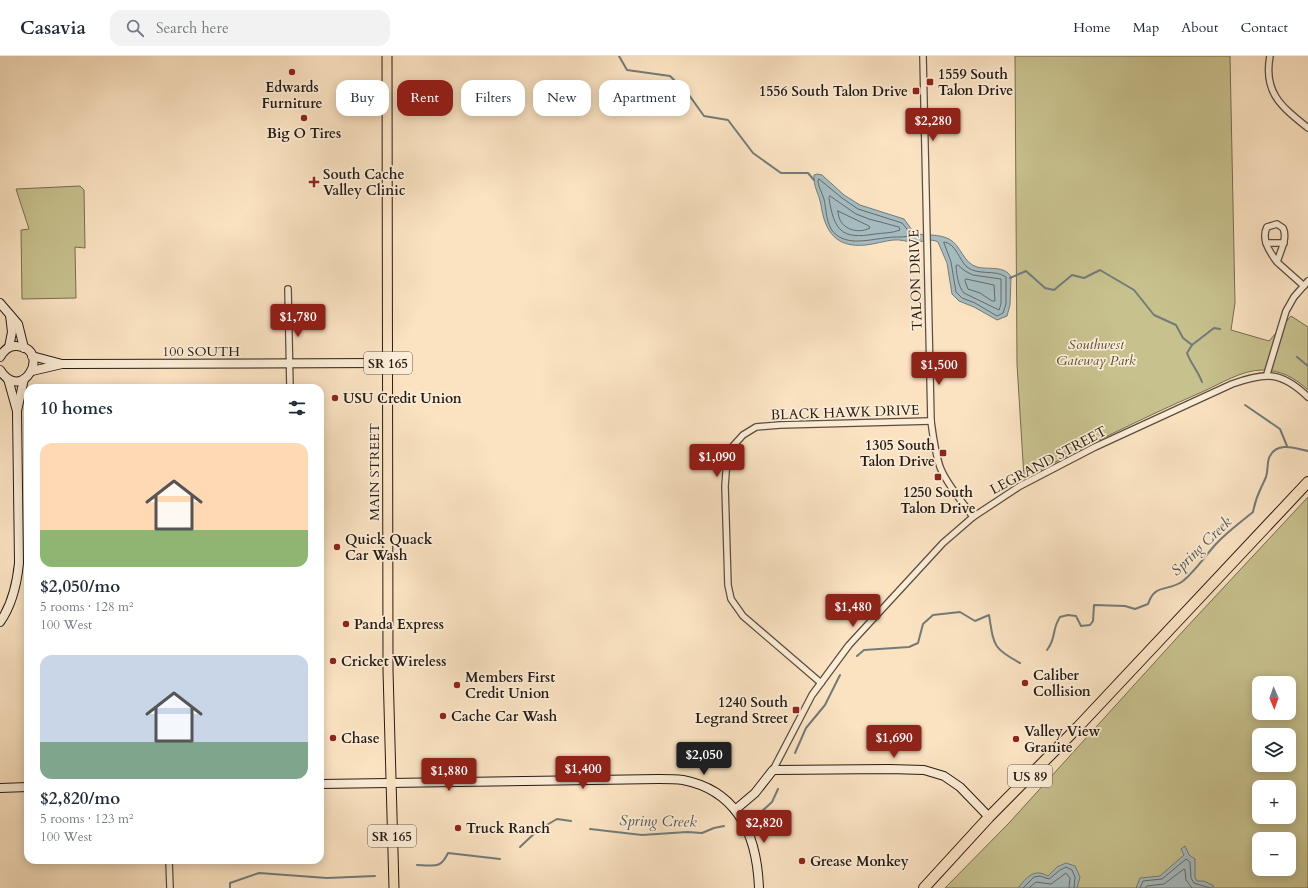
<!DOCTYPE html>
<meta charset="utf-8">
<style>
:root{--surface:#fff;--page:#f2f2f3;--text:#1f2937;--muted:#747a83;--line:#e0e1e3;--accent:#8f2418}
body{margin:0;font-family:Cardo,serif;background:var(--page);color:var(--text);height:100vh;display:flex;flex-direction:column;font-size:15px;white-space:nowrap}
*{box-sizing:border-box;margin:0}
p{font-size:13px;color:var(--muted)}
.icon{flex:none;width:22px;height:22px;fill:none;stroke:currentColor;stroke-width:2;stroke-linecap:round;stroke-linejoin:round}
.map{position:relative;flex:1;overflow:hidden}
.side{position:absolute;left:24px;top:328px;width:300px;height:480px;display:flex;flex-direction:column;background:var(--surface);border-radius:12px;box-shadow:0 2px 10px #0003}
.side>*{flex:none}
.hud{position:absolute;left:336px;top:24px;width:380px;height:36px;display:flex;gap:8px}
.needle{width:26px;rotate:178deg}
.buttons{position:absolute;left:1252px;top:620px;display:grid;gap:8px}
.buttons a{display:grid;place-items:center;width:44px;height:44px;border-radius:8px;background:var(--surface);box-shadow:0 2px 10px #0003;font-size:20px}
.price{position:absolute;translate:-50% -34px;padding:0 9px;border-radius:4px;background:var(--accent);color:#fff;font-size:13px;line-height:26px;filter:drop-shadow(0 1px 2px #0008)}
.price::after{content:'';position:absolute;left:50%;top:24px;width:12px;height:9px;margin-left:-6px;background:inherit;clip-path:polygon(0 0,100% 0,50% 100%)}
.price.selected{background:#222;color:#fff}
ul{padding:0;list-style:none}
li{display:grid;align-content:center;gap:8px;height:212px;padding:0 16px}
li span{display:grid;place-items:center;height:124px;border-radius:12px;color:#555}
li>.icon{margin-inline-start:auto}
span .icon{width:72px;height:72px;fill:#fffc;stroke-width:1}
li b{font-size:17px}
h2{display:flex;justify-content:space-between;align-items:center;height:48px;padding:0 16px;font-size:17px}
.tag{padding:0 14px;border-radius:12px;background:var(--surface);box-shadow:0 2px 10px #0003;font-size:14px;line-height:36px}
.tag.selected{background:var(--accent);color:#fff}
header{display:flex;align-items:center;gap:24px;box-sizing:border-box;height:56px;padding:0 20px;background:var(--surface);border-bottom:1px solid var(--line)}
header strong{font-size:19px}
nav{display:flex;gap:22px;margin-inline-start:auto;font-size:14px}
.search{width:280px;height:36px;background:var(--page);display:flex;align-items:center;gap:10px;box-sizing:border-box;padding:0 14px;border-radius:12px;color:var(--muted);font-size:15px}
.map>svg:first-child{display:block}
.green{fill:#c7c18e;stroke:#766e50;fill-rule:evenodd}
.water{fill:#a5bbbf;stroke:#727b7a}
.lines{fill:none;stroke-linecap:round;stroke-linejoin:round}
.shore{stroke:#666b69;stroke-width:1}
.stream{stroke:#727b7a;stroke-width:2}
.street-casing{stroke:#5b4d3f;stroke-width:8}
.secondary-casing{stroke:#261b13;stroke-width:10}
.primary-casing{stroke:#261b13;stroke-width:11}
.highway-casing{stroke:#261b13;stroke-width:12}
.street{stroke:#fcedd7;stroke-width:5.5}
.secondary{stroke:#fcedd7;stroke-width:8}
.primary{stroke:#fbe3c2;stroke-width:9}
.highway{stroke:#fbe3c2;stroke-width:10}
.poi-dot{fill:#8f2418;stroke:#fcedd7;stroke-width:1.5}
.labels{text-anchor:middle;stroke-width:3.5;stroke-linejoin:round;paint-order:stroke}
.shield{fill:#fcedd7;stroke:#665a4e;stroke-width:1}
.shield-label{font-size:13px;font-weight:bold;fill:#261b13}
.poi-label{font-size:14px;font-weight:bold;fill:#261b13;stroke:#fcedd7;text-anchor:start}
.street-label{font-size:14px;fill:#261b13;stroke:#fcedd7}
.park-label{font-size:14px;font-style:italic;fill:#564d38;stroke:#fcedd7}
.water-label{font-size:15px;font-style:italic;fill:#52534f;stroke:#fcedd7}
</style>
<header>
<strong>Casavia</strong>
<div class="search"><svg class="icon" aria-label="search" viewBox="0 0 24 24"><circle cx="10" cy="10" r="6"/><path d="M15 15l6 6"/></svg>Search here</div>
<nav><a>Home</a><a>Map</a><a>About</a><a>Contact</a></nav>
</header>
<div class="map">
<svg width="1308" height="832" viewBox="0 0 1308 832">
<rect width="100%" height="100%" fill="#fbe3c2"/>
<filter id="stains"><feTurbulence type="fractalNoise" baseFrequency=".005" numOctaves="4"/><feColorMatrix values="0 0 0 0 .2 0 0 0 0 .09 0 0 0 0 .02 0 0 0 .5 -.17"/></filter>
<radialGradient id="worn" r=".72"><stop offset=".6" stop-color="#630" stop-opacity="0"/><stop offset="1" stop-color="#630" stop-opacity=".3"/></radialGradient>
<g class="green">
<path d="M1015,0H1230L1235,247L1231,274L1269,285L1291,260L1308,271V334C1295,322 1281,314 1262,314C1242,314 1220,328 1202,336C1142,362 1083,392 1024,422L1017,308Z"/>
<polygon points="80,130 84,134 85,192 75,191 76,242 22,243 21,174 29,173 16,133"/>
<path d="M1308,441V832H945L1009,767L1184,574ZM1259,627H1289V657H1259ZM1259,679H1289V709H1259ZM1259,731H1289V761H1259ZM1259,783H1289V813H1259Z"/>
</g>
<g class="water">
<path d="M817,118L822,119L844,139L860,149L904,163L915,178C925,179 939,178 949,183C961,189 963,207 977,211C988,214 1005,209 1011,221L1010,249L1007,260L997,264L974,251L959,245L952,238L947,207L938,186C931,182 923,186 915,186C907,186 900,183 893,184C884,185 875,188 866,189C836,192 825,176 821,149C819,138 813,130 814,119Z"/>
<polygon points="1185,790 1189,799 1195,803 1195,821 1197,825 1204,825 1214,830 1211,832 1136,832 1140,822 1160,820 1184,799 1181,793"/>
<path d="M1066,807L1075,810L1080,821L1077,832H1018C1027,821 1034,812 1048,820L1057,811Z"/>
</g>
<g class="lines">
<g class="shore">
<path d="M819,123L842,142L858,153L902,167L907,173L909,180C902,182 893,180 885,182C867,184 843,191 831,173C826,164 826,152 824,143C822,137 819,132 818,126Z"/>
<path d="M830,140L856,158L869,163L899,171L900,174C893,177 883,177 875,178C841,184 834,174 829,142Z"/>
<path d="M838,155L869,170L870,172C856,179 838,172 838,155Z"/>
<path d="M944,186C956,187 959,204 967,211C978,220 995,213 1006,221V248L1003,257L997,260L975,247L962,242L956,236L951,206Z"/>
<path d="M958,209L965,215L973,219L1001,223V248L999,254L964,237C958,230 957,220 956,210Z"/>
<polygon points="966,223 994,229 995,245 992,245 980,237 968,233 965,225"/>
<polyline points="1023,832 1034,821 1040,820 1049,823 1060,814 1066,811 1072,814 1075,821 1074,832"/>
<polyline points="1029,832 1036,826 1051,828 1066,817 1070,822 1069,832"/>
<polyline points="1140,832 1143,825 1162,823 1186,803 1190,806 1191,822 1194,827 1210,832"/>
<polyline points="1145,832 1147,830 1164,828 1184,813 1185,814 1186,824 1192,832"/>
</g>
<g class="stream">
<polyline points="619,0 627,14 670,20 689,39 704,60 728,64 753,97 781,117 808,117 814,124"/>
<path d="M1010,222L1026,215L1045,232L1054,234L1072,219L1084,222L1100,214L1134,234L1154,259L1176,269L1183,282L1192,289L1187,297C1191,308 1198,315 1202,326"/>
<polyline points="1192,289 1214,272 1220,273"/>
<polyline points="1297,301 1308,310"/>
<polyline points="1245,349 1280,373 1287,390"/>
<path d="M1047,594C1057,581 1051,575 1060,561L1068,559L1076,560L1081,570L1090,569L1093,565L1094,549L1125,550L1135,553L1148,548C1155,527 1168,536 1183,525C1196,514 1205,500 1216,488C1227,476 1241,466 1253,456C1256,439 1260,435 1266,421C1268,415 1267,408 1269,402C1276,385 1295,392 1308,395"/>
<path d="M857,600L864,594L909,591L918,587L923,568L933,559L960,556L975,565L989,559C994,589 992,592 1020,607"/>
<polyline points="795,697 806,672 825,649 840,619"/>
<polyline points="761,756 772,746 778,733"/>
<polyline points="590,773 642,779 687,776 702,777 714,772 724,770"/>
<polyline points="520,791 538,774 557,763 571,765"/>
<path d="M417,809C434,809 440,814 448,797L500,803"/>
<polyline points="230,832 230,827 259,817 327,822 375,820"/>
</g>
<defs>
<g id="street">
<path d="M923,0L931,365C933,380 935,396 940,411C947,429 962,445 973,461"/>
<path d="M1270,0C1263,37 1282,51 1308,72"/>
<polyline points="1266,187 1284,187"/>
<path d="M1277,206C1269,195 1261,183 1267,171L1277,168L1283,172C1288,182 1280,196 1277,206L1304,230"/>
<polyline points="288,233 290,332"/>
<polyline points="1267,318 1286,255 1294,241 1308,225"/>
<polyline points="821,627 743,560 731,543 728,529 725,430 727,404 733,390 743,379 756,371 780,369 931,365"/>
<path d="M773,714L812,639L849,589L943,487L973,461L1020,430L1095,391L1232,328C1266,316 1281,315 1308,341"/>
<polyline points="169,804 170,832"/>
</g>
<g id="secondary">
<polyline points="0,247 18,268 24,292"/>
<polyline points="9,291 12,276 10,259"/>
<polyline points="32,300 62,308 388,307"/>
<path d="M0,301C4,294 9,289 17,290C53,293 22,349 0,314"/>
<polyline points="32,315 62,308"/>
<polyline points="8,323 17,355"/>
<path d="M0,566C12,549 17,527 19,507L17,355L24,323"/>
<path d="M320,728L659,723C666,723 675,723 683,724C739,735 757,781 759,832"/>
<polyline points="0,732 28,731"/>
<polyline points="735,754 755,737 773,714 889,713 924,714 944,720 960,731 989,761"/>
</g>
<polyline id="primary" points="387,0 388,614 394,832"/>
<polyline id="highway" points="924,832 989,761 1078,671 1308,426"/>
</defs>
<use href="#street" class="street-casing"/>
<use href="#secondary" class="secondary-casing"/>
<use href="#primary" class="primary-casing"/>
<use href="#highway" class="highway-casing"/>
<use href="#street" class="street"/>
<use href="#secondary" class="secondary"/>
<use href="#primary" class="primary"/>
<use href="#highway" class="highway"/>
</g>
<g class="poi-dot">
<circle cx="292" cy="16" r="4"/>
<rect x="926" y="22" width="8" height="8" rx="2"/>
<rect x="912" y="31" width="8" height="8" rx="2"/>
<circle cx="304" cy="62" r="4"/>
<path d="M312 120h4v4h4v4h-4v4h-4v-4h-4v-4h4z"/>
<circle cx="335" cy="342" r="4"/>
<rect x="939" y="393" width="8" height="8" rx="2"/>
<rect x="934" y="417" width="8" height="8" rx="2"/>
<circle cx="337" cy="491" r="4"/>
<circle cx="346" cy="568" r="4"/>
<circle cx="333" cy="605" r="4"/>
<circle cx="1025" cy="627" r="4"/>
<circle cx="457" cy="629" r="4"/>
<rect x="792" y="650" width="8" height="8" rx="2"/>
<circle cx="443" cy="660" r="4"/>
<circle cx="333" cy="682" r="4"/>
<circle cx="1016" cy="683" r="4"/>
<circle cx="458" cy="772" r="4"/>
<circle cx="802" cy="805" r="4"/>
</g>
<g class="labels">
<g class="shield">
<rect x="364" y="296" width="48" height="22" rx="3"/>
<rect x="1008" y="709" width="44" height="22" rx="3"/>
<rect x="368" y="769" width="48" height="22" rx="3"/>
</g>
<g class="shield-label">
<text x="388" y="312">SR 165</text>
<text x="1030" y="725">US 89</text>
<text x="392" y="785">SR 165</text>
</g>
<g class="poi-label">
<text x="938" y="23">1559 South<tspan x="938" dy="16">Talon Drive</tspan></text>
<text x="292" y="36" text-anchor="middle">Edwards<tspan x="292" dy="16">Furniture</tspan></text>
<text x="908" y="40" text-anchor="end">1556 South Talon Drive</text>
<text x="304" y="82" text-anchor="middle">Big O Tires</text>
<text x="323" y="123">South Cache<tspan x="323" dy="16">Valley Clinic</tspan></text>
<text x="343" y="347">USU Credit Union</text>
<text x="935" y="394" text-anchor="end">1305 South<tspan x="935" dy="16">Talon Drive</tspan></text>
<text x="938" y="441" text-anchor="middle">1250 South<tspan x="938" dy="16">Talon Drive</tspan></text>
<text x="345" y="488">Quick Quack<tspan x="345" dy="16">Car Wash</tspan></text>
<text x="354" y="573">Panda Express</text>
<text x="341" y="610">Cricket Wireless</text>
<text x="1033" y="624">Caliber<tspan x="1033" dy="16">Collision</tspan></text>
<text x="465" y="626">Members First<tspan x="465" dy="16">Credit Union</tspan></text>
<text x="788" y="651" text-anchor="end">1240 South<tspan x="788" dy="16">Legrand Street</tspan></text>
<text x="451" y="665">Cache Car Wash</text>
<text x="1024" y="680">Valley View<tspan x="1024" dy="16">Granite</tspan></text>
<text x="341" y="687">Chase</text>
<text x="466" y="777">Truck Ranch</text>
<text x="810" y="810">Grease Monkey</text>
</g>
<g class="street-label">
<text transform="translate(915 224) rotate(-92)" y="5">TALON DRIVE</text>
<text x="201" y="300">100 SOUTH</text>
<text transform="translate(845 356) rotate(-2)" y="5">BLACK HAWK DRIVE</text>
<text transform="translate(1048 404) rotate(-28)" y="5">LEGRAND STREET</text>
<text transform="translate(374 416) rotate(-90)" y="5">MAIN STREET</text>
</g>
<g class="park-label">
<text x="1096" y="293">Southwest<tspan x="1096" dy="16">Gateway Park</tspan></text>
</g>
<g class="water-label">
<text transform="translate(1201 490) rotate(-44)" y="5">Spring Creek</text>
<text transform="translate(658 765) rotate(1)" y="5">Spring Creek</text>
</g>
</g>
<rect width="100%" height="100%" filter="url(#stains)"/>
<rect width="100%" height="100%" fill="url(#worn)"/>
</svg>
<div class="buttons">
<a><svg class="needle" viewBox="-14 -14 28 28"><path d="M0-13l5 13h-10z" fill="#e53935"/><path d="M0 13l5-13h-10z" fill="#747a83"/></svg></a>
<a><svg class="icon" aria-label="layers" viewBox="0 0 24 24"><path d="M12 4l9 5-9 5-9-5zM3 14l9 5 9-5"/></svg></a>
<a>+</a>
<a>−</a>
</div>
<b class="price" style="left:933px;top:86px">$2,280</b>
<b class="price" style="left:298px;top:282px">$1,780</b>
<b class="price" style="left:939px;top:330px">$1,500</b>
<b class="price" style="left:717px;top:422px">$1,090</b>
<b class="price" style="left:853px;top:572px">$1,480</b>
<b class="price" style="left:894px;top:703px">$1,690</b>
<b class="price selected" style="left:704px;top:720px">$2,050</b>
<b class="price" style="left:583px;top:734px">$1,400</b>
<b class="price" style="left:449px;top:736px">$1,880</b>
<b class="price" style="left:764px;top:788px">$2,820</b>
<div class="hud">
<a class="tag">Buy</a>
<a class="tag selected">Rent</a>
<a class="tag">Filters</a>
<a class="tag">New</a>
<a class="tag">Apartment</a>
</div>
<section class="side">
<h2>10 homes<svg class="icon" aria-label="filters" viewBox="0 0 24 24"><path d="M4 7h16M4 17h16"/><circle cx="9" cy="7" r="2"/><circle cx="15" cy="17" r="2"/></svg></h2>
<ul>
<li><span style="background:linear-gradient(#ffd9b3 70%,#8fb573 0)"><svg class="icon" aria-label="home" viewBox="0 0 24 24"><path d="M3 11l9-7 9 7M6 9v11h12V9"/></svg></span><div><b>$2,050/mo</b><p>5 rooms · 128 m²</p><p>100 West</p></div></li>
<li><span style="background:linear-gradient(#c9d6e8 70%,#7fa58c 0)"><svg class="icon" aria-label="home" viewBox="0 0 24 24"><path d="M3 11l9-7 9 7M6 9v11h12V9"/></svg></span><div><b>$2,820/mo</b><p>5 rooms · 123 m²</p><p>100 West</p></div></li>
</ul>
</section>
</div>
